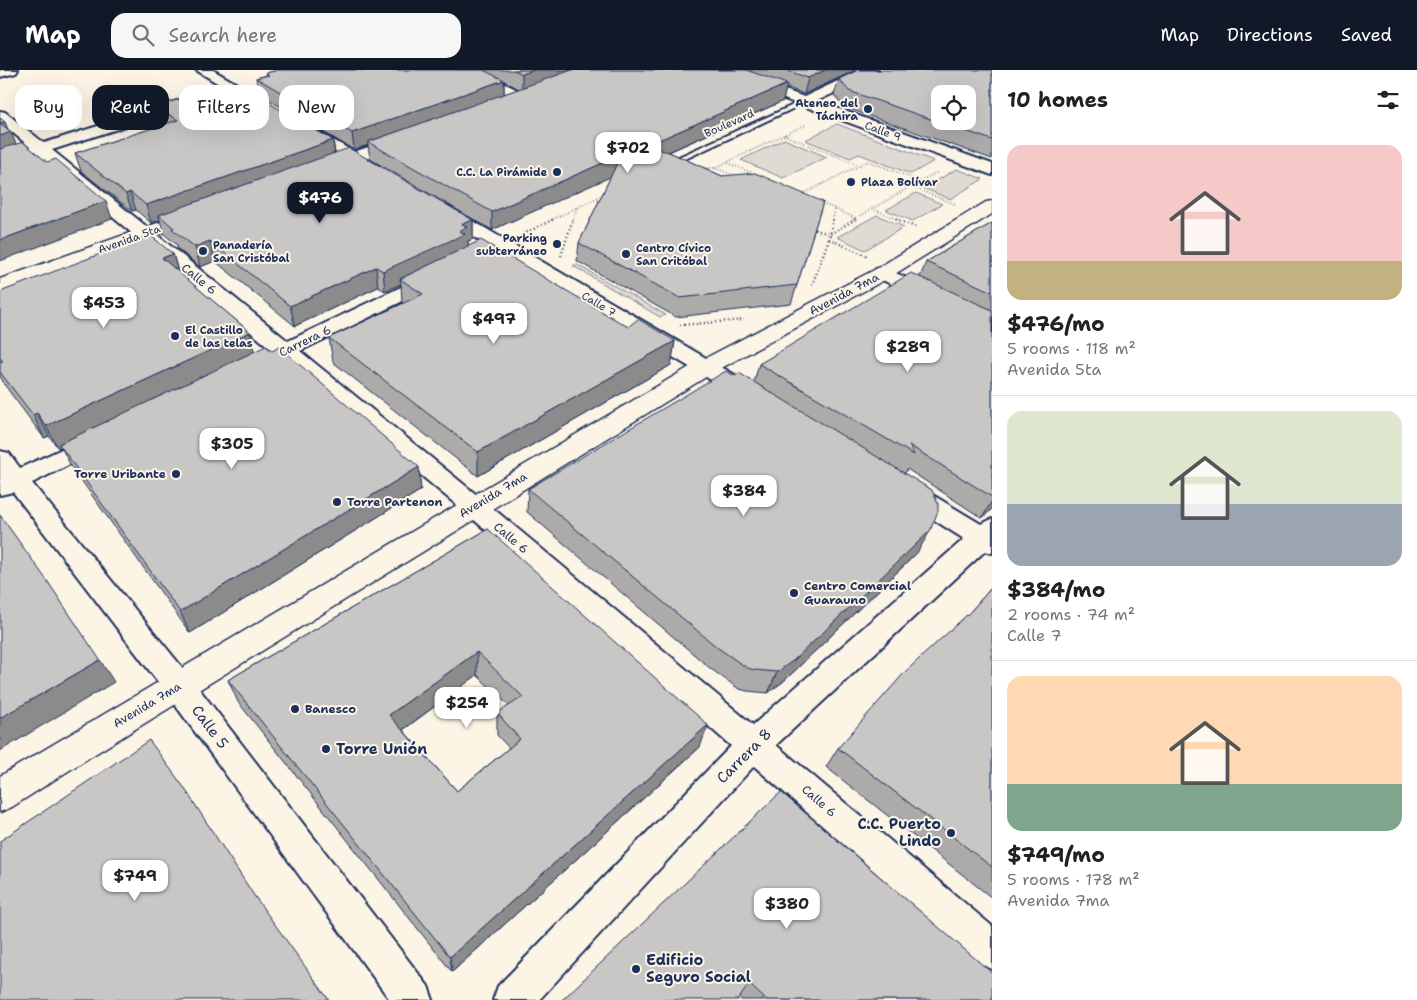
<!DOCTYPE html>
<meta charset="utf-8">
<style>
:root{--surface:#fff;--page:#f6f6f6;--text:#202124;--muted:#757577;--line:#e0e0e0;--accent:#111827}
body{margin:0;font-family:"Shantell Sans",sans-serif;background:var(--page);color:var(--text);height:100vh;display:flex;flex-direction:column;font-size:19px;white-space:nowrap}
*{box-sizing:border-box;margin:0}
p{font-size:16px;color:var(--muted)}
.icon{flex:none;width:28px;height:28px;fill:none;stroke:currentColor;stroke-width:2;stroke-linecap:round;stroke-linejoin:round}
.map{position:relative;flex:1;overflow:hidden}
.drawer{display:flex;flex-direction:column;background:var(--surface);width:425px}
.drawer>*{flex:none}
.guide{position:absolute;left:15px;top:15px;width:475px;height:45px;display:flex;gap:10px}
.controls{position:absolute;left:931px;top:15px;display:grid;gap:10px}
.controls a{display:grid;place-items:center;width:45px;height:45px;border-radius:10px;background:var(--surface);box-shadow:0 5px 20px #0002;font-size:25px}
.price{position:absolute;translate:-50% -42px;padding:0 11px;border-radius:10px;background:#fff;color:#222;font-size:16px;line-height:32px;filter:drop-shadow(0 1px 2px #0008)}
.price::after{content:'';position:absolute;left:50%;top:30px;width:15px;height:11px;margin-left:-8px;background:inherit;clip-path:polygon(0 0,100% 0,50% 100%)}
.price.on{background:var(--accent);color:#fff}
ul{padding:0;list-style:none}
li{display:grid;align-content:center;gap:10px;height:265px;padding:0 15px}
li+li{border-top:1px solid var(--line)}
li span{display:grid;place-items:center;height:155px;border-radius:15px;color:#555}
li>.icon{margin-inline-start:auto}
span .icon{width:90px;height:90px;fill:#fffc;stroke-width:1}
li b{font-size:21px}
h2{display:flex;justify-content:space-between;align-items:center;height:60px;padding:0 15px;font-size:21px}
.pill{padding:0 18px;border-radius:15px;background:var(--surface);box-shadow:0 5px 20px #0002;font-size:18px;line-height:45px}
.pill.on{background:var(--accent);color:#fff}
header{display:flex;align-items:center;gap:30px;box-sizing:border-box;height:70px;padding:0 25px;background:var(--accent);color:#fff}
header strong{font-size:24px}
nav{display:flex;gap:28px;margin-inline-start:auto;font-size:18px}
.search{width:350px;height:45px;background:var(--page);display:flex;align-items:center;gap:12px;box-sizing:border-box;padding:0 18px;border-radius:15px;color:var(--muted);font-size:19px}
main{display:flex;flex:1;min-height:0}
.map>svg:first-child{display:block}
.green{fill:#dfdbd4;stroke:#7d8599}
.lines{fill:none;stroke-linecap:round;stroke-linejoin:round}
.lane-casing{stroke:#1b2f5e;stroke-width:4}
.street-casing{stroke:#1b2f5e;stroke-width:4}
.secondary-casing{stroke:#1b2f5e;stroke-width:3}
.path-far1{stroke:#1b2f5e;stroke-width:2;stroke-dasharray:0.5 2.5;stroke-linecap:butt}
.path{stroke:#1b2f5e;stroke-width:2.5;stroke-dasharray:1 3;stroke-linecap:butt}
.lane{fill:#fcf5e5;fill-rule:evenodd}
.street{fill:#fcf5e5;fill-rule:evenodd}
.secondary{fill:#fcf5e5;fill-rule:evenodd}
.wall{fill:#acabaa;stroke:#1b2f5e;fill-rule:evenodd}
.shaded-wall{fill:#8c8b8b;stroke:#1b2f5e}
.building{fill:#c8c7c6;stroke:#1b2f5e;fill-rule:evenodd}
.poi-dot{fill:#1b2f5e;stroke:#fcf5e5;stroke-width:2}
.labels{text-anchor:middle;stroke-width:4;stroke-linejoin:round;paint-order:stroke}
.far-poi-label{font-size:11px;font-weight:bold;fill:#1b2f5e;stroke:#fcf5e5;text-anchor:start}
.far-street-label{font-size:11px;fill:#1b2f5e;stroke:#fcf5e5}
.street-label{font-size:12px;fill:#1b2f5e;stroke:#fcf5e5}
.poi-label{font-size:12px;font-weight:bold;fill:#1b2f5e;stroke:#fcf5e5;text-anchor:start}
.near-street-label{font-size:15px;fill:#1b2f5e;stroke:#fcf5e5}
.near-poi-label{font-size:15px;font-weight:bold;fill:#1b2f5e;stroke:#fcf5e5;text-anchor:start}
</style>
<header>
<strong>Map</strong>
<div class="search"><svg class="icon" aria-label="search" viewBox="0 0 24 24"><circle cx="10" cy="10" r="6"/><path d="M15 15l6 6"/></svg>Search here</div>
<nav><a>Map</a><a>Directions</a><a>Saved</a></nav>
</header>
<main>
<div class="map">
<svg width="992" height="930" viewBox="0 0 992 930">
<rect width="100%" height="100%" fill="#fcf5e5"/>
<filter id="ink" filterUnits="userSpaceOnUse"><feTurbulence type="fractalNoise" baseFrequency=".02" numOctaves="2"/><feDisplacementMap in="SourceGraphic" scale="10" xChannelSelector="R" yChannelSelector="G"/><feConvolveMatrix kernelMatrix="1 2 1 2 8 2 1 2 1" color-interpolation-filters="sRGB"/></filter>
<g filter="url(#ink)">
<g class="green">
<polygon points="837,54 934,91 911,104 859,84 850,88 805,70"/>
<polygon points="784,69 827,87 783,108 741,90"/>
<polygon points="957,99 983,109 950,129 923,118"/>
<polygon points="916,123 942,134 913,151 886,140"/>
<polygon points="877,145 904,157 865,180 837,167"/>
<polygon points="576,194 666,245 660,247 573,196"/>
</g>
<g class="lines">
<defs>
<polygon id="lane" points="802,31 807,32 668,97 661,95"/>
<g id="street">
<polygon points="0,0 18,0 16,3 0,7"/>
<polygon points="196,0 213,0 266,31 268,34 266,37 256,37"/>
<polygon points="459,0 477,0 526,24 528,27 526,30 516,30 461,3"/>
<polygon points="711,0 731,0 804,27 861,0 879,0 877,3 817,31 992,94 992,105 713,3"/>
<polygon points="190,27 195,28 197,31 195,34 52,80 288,271 426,205 433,203 440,205 443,209 440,213 300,281 483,430 753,655 964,469 898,427 894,421 898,415 907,412 916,415 981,454 992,449 992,483 985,481 776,675 992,856 992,899 979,893 754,696 539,930 493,930 498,916 731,676 465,442 283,290 272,293 264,292 261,287 264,282 271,279 38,85 0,97 0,87 30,77 0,52 0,41 5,42 44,73"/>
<polygon points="303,53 379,96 381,99 379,102 367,102 298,61 295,58 298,55"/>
<polygon points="443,136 449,137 757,318 760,323 757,328 749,330 741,328 437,145 434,141 437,137"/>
<polygon points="883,197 992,248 992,262 876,207 873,203 876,199"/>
<polygon points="97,363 105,365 109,371 105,377 32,413 190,607 428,916 433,930 390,930 168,625 13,422 0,425 0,381 9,383 20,398"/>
</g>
<g id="secondary">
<polygon points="404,65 410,67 412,70 410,73 333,101 321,101 319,97 321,93"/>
<polygon points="992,131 992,144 890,207 714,302 90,687 12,737 0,742 0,706 698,292 876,199 986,132"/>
<polygon points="197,139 203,140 206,144 203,148 0,222 0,209"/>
</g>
</defs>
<use href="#lane" class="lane-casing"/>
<use href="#street" class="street-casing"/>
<use href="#secondary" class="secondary-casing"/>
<g class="path-far1">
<polyline points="784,65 859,95"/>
<polyline points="728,93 757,105"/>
<polyline points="704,98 715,98 736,106"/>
<polyline points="715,98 807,54"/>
<polyline points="920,111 938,102"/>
<polyline points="912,117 955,134"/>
<polyline points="799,126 868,91 920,111 853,150"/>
<polyline points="820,132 835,139 833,150"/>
<polyline points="835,139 855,148"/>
<polyline points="873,139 899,150"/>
<polyline points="551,150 603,125"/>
<polyline points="573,150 577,137"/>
</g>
<g class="path">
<polyline points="896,149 915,157"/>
<polyline points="815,160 830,164 856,149"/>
<polyline points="523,164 554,149"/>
<polyline points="829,169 867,186"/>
<polyline points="561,186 573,149"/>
<polyline points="812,215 829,169 833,149"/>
<polyline points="680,255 744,250"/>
</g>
<use href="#lane" class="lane"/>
<use href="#street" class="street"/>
<use href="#secondary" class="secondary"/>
</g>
<g class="wall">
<path d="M278,0H856L804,24L786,17L783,31L669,82L722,106L823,132L791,234L676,247L577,191L579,173L611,106L492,160L370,89L368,75L354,80L259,24L256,8L267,5L266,3ZM504,11L519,19L504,24Z"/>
<polygon points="992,0 992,89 844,37 834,25 839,9"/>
<polygon points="155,36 333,70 335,83 473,150 473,169 468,171 468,177 628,257 675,271 671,295 478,406 333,292 329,268 403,233 402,232 401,214 385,221 378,217 295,256 215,191 200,197 178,179 176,174 164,164 160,150 151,153 136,140 132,141 81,101 75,83 163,55 159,53"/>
<polygon points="992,153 992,439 982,448 907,399 905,403 917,483 784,611 768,623 747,621 739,619 711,599 527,442 528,419 735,306 754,312 759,294 920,207 926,192"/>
<polygon points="173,184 178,202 254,281 421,420 190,563 71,396 61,377 58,378 49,366 44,368 6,317 0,306 0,222"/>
<path d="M488,459L700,677L452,902L238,632L228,610ZM477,605L509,636L497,643V665L509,678L457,721L403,660Z"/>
<polygon points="992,517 992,828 826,697 838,678 970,542"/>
<polygon points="781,722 992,930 741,930 739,928"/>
</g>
<g class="shaded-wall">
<polygon points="534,0 577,0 522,20 522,4"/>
<polygon points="825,0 856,0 804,24 808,8"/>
<polygon points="504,10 504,26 368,72 368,75 354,80 352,63"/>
<polygon points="787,14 783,31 648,91 650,74"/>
<polygon points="5,52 9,62 11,62 18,79 0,85 0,53"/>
<polygon points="333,70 335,87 159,145 160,150 151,153 146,135"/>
<polygon points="621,85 619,103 492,160 492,142"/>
<polygon points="130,122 136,140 132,141 126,124"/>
<polygon points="106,131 112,149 0,191 0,170"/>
<polygon points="473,150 473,169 468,171 468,177 400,209 401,214 385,221 383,201 459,161 462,154"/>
<polygon points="210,171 215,191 200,197 195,177"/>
<polygon points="173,184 179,205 162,188"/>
<polygon points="376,197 378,217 295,256 290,236"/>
<polygon points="250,262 255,284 59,374 61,377 58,378 46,356"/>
<polygon points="675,271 671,295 478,406 478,382"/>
<polygon points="37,343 49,366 44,368 33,345"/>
<polygon points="419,397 421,420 190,563 180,542"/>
<polygon points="992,431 992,439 982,448"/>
<polygon points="930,461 917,483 784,611 768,623 777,602"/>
<polygon points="477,582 477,605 393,667 389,645"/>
<polygon points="100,590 114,612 0,681 0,648"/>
<polygon points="708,655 700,677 452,902 450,887"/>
</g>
<g class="building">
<polygon points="278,0 483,0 504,10 352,63 256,8 269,5 266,3"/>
<polygon points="514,0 534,0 522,4"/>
<polygon points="572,0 746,0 787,14 650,74 659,78 660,80 669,82 722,106 755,103 823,132 797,215 680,228 579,173 621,85 492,142 368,72"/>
<polygon points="786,0 825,0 808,8"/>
<path d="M858,0H992V70L849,21L839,9ZM940,24H968V51H940Z"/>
<polygon points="236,14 333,70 146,135 130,122 126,124 75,83 178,50 155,36"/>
<polygon points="0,48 5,52 0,53 11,62 0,66"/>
<polygon points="23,72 47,92 56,89 106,131 0,170 0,79"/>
<polygon points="349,78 473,150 462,154 467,157 459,161 465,164 383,201 376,197 290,236 210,171 195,177 172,159 174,158 159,145"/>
<polygon points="992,153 992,222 926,192"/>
<polygon points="150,165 173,184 162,188 250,262 46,356 37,343 33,345 0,302 0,292 3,291 0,288 0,222"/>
<polygon points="481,170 628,257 638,249 675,271 478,382 329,268 423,224 400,209"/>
<polygon points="911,203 992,240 992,427 909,375 914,385 759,294"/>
<polygon points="266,276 272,281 279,277 419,397 180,542 59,374"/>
<polygon points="726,301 735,306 739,303 932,420 938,434 938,441 930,461 794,590 777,602 755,600 747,598 718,578 528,419"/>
<polygon points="0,445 48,512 100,590 0,648"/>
<path d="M488,459L708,655L450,887L228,610ZM477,582L523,627L497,643L520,669L457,721L389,645Z"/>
<polygon points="992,517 992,797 838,678 905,602 970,542"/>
<polygon points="149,670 183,716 253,824 329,930 0,930 0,771"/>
<polygon points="781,722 992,903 992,930 766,930 749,914 738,930 562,930"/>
</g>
</g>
<g class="poi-dot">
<circle cx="868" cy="39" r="5"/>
<circle cx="557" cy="102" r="5"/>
<circle cx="851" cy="112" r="5"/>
<circle cx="557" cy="174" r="5"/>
<circle cx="203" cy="181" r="5"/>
<circle cx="626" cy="184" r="5"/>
<circle cx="175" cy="266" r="5"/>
<circle cx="176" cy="404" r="5"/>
<circle cx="337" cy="432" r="5"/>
<circle cx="794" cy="523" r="5"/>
<circle cx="295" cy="639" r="5"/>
<circle cx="326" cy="679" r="5"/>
<circle cx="951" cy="763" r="5"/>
<circle cx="636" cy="899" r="5"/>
</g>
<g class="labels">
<g class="far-poi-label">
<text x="858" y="37" text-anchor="end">Ateneo del<tspan x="858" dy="13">Táchira</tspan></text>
<text x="547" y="106" text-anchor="end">C.C. La Pirámide</text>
<text x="861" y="116">Plaza Bolívar</text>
<text x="547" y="172" text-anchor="end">Parking<tspan x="547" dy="13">subterráneo</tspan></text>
<text x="213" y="179">Panadería<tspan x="213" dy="13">San Cristóbal</tspan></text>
<text x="636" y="182">Centro Cívico<tspan x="636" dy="13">San Critóbal</tspan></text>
<text x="185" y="264">El Castillo<tspan x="185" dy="13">de las telas</tspan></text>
</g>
<g class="far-street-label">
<text transform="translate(729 53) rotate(-24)" y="4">Boulevard</text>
<text transform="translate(883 61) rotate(20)" y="4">Calle 9</text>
<text transform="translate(129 169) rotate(-20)" y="4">Avenida 5ta</text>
<text transform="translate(599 234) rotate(31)" y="4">Calle 7</text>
</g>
<g class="street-label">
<text transform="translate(199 209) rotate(39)" y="4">Calle 6</text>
<text transform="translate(844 224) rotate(-28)" y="4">Avenida 7ma</text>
<text transform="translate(305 271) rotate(-26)" y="4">Carrera 6</text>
<text transform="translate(493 425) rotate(-31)" y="4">Avenida 7ma</text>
<text transform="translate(511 468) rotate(40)" y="4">Calle 6</text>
<text transform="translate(147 635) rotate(-31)" y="4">Avenida 7ma</text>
<text transform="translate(819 731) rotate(41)" y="4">Calle 6</text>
</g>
<g class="poi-label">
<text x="166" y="408" text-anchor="end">Torre Uribante</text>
<text x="347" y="436">Torre Partenon</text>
<text x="804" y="520">Centro Comercial<tspan x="804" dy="14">Guarauno</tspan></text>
<text x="305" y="643">Banesco</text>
</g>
<g class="near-street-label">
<text transform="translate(210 657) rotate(53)" y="5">Calle 5</text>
<text transform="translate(744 686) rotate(-45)" y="5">Carrera 8</text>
</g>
<g class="near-poi-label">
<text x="336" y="684">Torre Unión</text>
<text x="941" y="759" text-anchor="end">C.C. Puerto<tspan x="941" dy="17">Lindo</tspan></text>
<text x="646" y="895">Edificio<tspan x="646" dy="17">Seguro Social</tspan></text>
</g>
</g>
</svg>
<div class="controls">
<a><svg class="icon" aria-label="locate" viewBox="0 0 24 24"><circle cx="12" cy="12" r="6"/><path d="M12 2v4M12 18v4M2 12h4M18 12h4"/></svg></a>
</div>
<b class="price" style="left:628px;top:104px">$702</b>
<b class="price on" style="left:320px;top:154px">$476</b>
<b class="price" style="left:104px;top:259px">$453</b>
<b class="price" style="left:494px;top:275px">$497</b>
<b class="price" style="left:908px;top:303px">$289</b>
<b class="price" style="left:232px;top:400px">$305</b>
<b class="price" style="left:744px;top:447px">$384</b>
<b class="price" style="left:467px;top:659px">$254</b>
<b class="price" style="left:135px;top:832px">$749</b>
<b class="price" style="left:787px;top:860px">$380</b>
<div class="guide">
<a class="pill">Buy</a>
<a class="pill on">Rent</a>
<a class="pill">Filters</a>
<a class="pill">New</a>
</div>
</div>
<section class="drawer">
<h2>10 homes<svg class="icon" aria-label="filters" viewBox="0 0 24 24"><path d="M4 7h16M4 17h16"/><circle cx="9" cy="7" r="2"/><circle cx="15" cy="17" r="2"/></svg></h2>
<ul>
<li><span style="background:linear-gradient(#f6c9c9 75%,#c2b280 0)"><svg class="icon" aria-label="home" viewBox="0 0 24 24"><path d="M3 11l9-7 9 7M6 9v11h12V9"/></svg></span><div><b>$476/mo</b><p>5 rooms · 118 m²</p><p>Avenida 5ta</p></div></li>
<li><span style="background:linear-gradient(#dfe7d0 60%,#9aa5b1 0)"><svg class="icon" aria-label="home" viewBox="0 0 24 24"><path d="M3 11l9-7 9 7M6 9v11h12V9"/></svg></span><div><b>$384/mo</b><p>2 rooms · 74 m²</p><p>Calle 7</p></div></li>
<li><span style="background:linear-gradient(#ffd9b3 70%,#7fa58c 0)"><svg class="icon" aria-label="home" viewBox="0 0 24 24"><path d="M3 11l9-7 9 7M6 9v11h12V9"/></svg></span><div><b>$749/mo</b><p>5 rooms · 178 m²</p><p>Avenida 7ma</p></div></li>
</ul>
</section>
</main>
